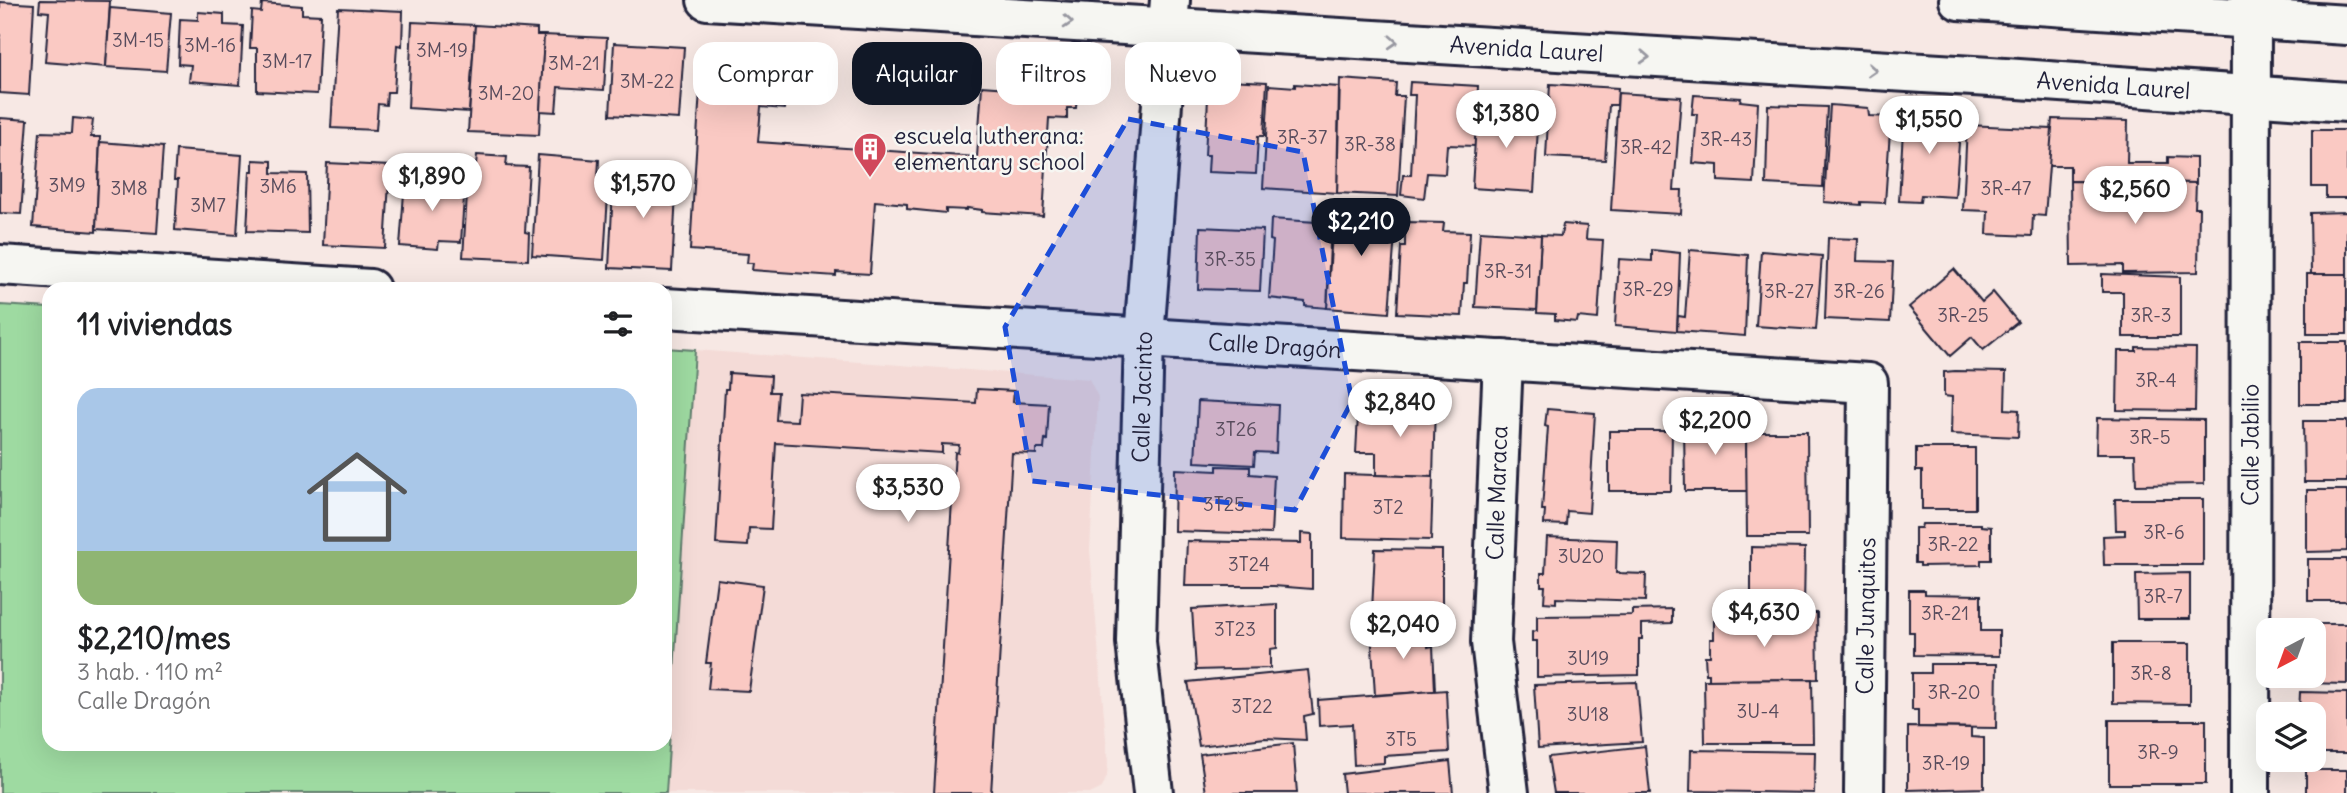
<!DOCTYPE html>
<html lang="es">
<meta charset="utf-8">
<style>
:root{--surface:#fff;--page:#f6f6f6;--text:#202124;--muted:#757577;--line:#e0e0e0;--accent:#111827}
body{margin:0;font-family:Delius,sans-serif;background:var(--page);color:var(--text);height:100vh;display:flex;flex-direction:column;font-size:26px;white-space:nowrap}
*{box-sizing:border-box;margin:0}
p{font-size:23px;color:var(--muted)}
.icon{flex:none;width:38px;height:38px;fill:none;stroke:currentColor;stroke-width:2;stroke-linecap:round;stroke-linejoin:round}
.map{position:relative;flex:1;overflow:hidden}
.panel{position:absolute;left:42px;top:282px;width:630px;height:469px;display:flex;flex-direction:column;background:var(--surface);border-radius:21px;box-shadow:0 7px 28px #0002}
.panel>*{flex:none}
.top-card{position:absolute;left:693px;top:42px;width:665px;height:63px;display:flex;gap:14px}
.needle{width:46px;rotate:221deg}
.tools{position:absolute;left:2256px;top:618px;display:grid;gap:14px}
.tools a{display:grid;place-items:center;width:70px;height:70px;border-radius:14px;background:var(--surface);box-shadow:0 7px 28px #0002;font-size:35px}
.price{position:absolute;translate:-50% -60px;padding:0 16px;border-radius:24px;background:#fff;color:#222;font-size:23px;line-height:46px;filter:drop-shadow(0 2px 4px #0008)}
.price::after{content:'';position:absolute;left:50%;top:42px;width:21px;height:16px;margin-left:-10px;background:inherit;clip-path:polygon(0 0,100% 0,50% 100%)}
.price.on{background:var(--accent);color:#fff}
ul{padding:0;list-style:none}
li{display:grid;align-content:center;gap:14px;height:371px;padding:0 35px}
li+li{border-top:2px solid var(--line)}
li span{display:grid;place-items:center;height:217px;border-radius:21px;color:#555}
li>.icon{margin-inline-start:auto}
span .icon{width:126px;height:126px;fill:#fffc;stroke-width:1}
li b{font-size:30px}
h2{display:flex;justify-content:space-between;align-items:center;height:84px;padding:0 35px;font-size:30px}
.chip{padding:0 24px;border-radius:21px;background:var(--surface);box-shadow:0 7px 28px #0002;font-size:24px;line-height:63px}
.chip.on{background:var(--accent);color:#fff}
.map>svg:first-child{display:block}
.built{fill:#f4dbd7}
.green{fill:#9edaa1;stroke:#607e6e;stroke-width:2}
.building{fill:#fac9c3;stroke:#22223b;stroke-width:2}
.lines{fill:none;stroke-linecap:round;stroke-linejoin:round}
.minor-casing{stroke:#22223b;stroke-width:44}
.minor{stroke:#f6f6f2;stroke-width:38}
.oneway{stroke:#9797a0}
.marked{fill:#1d4ed8;fill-opacity:0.2;stroke:#1d4ed8;stroke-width:5;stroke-dasharray:14 9;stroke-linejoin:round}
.labels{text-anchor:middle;stroke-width:5;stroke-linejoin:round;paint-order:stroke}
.number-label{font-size:19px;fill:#584c5d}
.street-label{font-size:23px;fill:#22223b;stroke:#f6f6f2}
.poi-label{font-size:23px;fill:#22223b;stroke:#f6f6f2;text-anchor:start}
</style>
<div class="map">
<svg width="2347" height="793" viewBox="0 0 2347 793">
<rect width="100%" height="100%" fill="#f7e8e4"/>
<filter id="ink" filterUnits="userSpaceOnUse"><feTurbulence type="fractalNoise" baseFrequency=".0143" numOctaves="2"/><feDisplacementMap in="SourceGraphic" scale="14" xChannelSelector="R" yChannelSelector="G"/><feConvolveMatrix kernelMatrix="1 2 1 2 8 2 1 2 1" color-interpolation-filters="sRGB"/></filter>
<g filter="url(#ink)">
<polygon class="built" points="695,350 1089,379 1098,397 1090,550 1108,763 1107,776 1102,788 1092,793 666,793"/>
<polygon class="green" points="0,305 49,308 49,744 665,744 665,348 695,350 666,793 0,793"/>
<g class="building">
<polygon points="40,0 110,1 106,67 45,62 49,12 39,11"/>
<polygon points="0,2 34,4 29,95 0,93"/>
<polygon points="262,3 302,6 302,14 321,15 317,94 257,91 257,48 250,48 252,11 261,12"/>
<polygon points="110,8 171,13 166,71 106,67"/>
<polygon points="338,8 403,11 402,46 397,45 394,92 387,92 386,105 378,104 376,130 331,128"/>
<polygon points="198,12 224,14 224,25 243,26 240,85 189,81 191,65 178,64 180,19 198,20"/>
<polygon points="412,22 475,25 469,112 408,108"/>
<polygon points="475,25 537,29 537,35 544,35 539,135 468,132"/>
<polygon points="544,35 607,38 604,90 558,87 556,112 540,111"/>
<polygon points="614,43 684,47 679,119 610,115"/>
<polygon points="701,73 762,77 762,88 786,89 784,109 761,107 758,142 977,157 982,86 1077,93 1076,108 1067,108 1067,119 1049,118 1043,216 982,212 982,210 967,208 967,210 946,209 946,213 907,209 907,204 875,201 870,274 836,272 836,276 752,270 753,263 747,263 748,254 690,250"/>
<polygon points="1209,79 1267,82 1264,136 1258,136 1256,174 1208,172 1209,155 1205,155"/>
<polygon points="1340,79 1396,83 1395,96 1404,96 1398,196 1337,193"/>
<polygon points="1410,82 1478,86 1475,146 1447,145 1445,174 1427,173 1424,198 1401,195 1403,175 1411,175 1415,95 1409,95"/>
<polygon points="1295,84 1339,87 1337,193 1263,188 1269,85 1295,87"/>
<polygon points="1550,84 1618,88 1617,105 1609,105 1605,160 1546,157"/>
<polygon points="1618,93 1681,97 1674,190 1682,190 1681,214 1611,210"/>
<polygon points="1694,95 1741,98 1740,101 1758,103 1754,183 1718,181 1718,165 1693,163 1697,114 1692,114"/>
<polygon points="1768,105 1827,107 1823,187 1766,184"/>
<polygon points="1830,105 1868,108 1869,116 1891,117 1885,203 1861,202 1861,205 1824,202"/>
<polygon points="1477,108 1539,112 1534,192 1472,188"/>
<polygon points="1904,112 1961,116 1955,197 1921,195 1920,202 1899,201"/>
<polygon points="0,118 28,120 21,214 0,213"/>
<polygon points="73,118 93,120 91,137 100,137 96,232 33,227 40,132 72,133"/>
<polygon points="2052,119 2128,121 2127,163 2168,163 2168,157 2196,158 2196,183 2070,181 2070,166 2048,166"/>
<polygon points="1967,125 2052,129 2045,216 2033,215 2032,236 1987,234 1988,211 1963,210"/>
<polygon points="2312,130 2347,130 2347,198 2326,198 2326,187 2312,187"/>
<polygon points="100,142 163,147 157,233 96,229"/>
<polygon points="176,150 242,155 237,235 175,230 178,180 174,180"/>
<polygon points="477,155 507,157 506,166 529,167 525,232 529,233 528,260 463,257 469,164 476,164"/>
<polygon points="538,155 599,160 598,179 609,179 604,260 532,255"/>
<polygon points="253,160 272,161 272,173 307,174 308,233 247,231 250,171 253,171"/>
<polygon points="327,163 390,166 385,248 323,245"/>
<polygon points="614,169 677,172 672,271 609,268"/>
<polygon points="405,180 465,182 461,242 439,241 438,249 400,246"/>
<polygon points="2070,181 2196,183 2195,208 2199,208 2198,272 2123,273 2123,265 2071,266"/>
<polygon points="1334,203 1393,208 1392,221 1396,221 1389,313 1327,308"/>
<polygon points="2347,212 2347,274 2311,274 2310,213"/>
<polygon points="1271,219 1331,223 1327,308 1305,306 1305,302 1269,298 1273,241 1270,240"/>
<polygon points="1405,222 1444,223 1443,231 1470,232 1467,283 1464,283 1462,316 1397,313 1401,246 1405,246"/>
<polygon points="1563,224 1587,226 1586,239 1603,240 1598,319 1578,317 1577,322 1555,320 1555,314 1537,313 1541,235 1561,236"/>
<polygon points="1200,227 1263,230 1260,291 1198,289"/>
<polygon points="1480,231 1541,235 1537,310 1475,307"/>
<polygon points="1828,238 1858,239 1857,261 1893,262 1890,322 1825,319"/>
<polygon points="1652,250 1680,253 1677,331 1615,326 1619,259 1652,261"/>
<polygon points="1690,250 1748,255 1745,336 1677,331 1678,316 1685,317"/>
<polygon points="1761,251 1822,256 1816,330 1756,326"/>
<polygon points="1954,269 1982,302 1993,292 2018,322 1983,350 1972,337 1950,356 1909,307"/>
<polygon points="2102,274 2180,277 2180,337 2123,337 2123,292 2102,292"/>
<rect x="2307" y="274" width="40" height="60"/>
<rect x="2300" y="342" width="47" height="62"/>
<polygon points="2136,347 2196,348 2195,411 2117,410 2118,351 2136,351"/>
<polygon points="1955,371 2006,372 2005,409 2019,410 2018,437 1951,434 1952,397 1944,396 1944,372"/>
<polygon points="729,373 771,376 770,392 778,392 776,420 797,421 799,393 976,403 977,389 1014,391 1013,402 1049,404 1047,440 1045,439 1044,449 1036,449 1036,454 1012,453 991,793 934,793 955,452 958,453 959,445 942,444 942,453 776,443 771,529 749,528 748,546 716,544 725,389 728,389"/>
<polygon points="1198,401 1278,405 1276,453 1255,452 1254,465 1195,462"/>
<polygon points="1379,403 1435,404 1433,477 1376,475 1376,453 1356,453 1358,415 1379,416"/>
<polygon points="1547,409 1595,413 1589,513 1567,511 1566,525 1544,524 1545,510 1542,510 1548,427 1545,426"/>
<polygon points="2097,418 2204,420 2204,484 2136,485 2135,454 2096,454"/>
<polygon points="1688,419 1727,419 1727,428 1746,428 1747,491 1685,491 1684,427 1689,427"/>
<polygon points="2303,421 2347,421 2347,482 2304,482"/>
<polygon points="1609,431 1672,431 1671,491 1609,491"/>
<polygon points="1746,432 1807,432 1808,536 1747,536"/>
<polygon points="1916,448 1975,448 1975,509 1922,509 1922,471 1916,471"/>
<polygon points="1217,466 1250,467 1250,474 1274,476 1271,534 1174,531 1175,469 1217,471"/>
<polygon points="1344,474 1433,477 1431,540 1343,538"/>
<polygon points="2307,490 2347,490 2347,551 2307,552"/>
<polygon points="2115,499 2203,499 2203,565 2104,565 2103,536 2125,535 2125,530 2116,530"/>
<polygon points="1922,524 1981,524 1981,526 1991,527 1991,560 1981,560 1981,565 1920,566 1920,563 1915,563 1915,528 1921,528"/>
<polygon points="1301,533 1312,534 1312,589 1274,586 1185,586 1187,541 1301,543"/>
<polygon points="1547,537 1617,540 1616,573 1646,574 1645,601 1556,598 1556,603 1544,602 1545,586 1541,586 1541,573 1545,573"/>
<polygon points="1751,547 1805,548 1804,609 1751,609"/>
<polygon points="1375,549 1442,550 1442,611 1372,611"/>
<rect x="2308" y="559" width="39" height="42"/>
<polygon points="2190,573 2190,619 2137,619 2136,574"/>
<polygon points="717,579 763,585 749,691 708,689 711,663 706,663"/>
<polygon points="1909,590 1925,590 1925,594 1981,595 1981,631 1999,631 1999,656 1914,655 1914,632 1909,632"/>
<polygon points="1277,604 1277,648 1270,649 1270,668 1196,670 1192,609"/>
<polygon points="1672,609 1672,623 1642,624 1642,639 1639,639 1639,675 1537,677 1537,641 1532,641 1532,632 1537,631 1537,616 1632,615 1632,610"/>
<polygon points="1798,613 1817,613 1818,679 1709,680 1709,674 1706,674 1705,656 1710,656 1710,639 1714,639 1714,620 1798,618"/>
<polygon points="2302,624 2347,624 2347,684 2302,683 2302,676 2314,676 2314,630 2302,630"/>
<polygon points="1428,628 1428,647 1433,646 1435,691 1375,695 1371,630"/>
<polygon points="2113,643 2190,643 2190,704 2113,703"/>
<polygon points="1930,664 1997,664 1996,728 1918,727 1918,710 1912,710 1912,673 1930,673"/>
<polygon points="1308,670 1313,714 1304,716 1306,740 1265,738 1199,746 1188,682"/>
<polygon points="1812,679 1813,743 1705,743 1704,680"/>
<polygon points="1637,682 1642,742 1538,748 1534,685"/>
<polygon points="1446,690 1449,752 1384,756 1384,763 1354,765 1352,724 1319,726 1318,700"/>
<polygon points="2300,692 2347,693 2347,753 2318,753 2318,760 2311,761 2314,760 2314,714 2299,714"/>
<rect x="2109" y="720" width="97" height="64"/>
<polygon points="1908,727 1971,728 1971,737 1984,738 1984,788 1908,790"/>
<polygon points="1293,743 1297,793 1206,793 1200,754"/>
<polygon points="1645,746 1650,793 1554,793 1548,757"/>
<polygon points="1691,750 1815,752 1814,793 1690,791"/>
<polygon points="1450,761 1453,793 1344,793 1342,774"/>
<rect x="2306" y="770" width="41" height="23"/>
</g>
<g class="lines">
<defs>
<g id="minor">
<path id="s1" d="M707,0L1990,77L2347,102"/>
<polyline points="1959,0 2347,25"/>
<polyline points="0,265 370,289"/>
<path id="s2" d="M665,308L1868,383L1864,793"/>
<polyline points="1503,360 1491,642 1509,793"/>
<path id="s3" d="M1153,793L1136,642L1144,337L1170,0"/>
<path id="s4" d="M2250,793L2251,0"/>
</g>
</defs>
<use href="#minor" class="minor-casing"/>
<use href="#minor" class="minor"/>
</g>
<defs><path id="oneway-chevron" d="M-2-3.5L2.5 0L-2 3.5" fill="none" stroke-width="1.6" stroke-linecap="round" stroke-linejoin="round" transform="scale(1.75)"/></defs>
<g class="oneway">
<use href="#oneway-chevron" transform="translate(1068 22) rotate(4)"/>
<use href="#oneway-chevron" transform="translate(1393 42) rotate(3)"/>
<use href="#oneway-chevron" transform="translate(1645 57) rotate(3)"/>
<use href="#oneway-chevron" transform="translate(1872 70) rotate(3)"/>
</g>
</g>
<path class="marked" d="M1128,119L1303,152L1352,401L1295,510L1032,481L1005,327Z"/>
<defs>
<symbol id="building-pin" viewBox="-11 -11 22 30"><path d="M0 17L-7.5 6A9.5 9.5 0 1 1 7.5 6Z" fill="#d1495b" stroke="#f6f6f2"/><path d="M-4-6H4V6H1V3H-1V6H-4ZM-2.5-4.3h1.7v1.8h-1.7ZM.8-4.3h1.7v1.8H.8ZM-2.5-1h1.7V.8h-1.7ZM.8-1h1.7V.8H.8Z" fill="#fff"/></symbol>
</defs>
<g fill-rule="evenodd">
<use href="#building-pin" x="851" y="130" width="38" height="52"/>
</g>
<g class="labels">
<g class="number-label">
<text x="138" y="47">3M-15</text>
<text x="210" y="52">3M-16</text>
<text x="442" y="57">3M-19</text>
<text x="287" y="68">3M-17</text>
<text x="574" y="70">3M-21</text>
<text x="647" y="88">3M-22</text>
<text x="506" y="100">3M-20</text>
<text x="1302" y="144">3R-37</text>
<text x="1726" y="146">3R-43</text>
<text x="1370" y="151">3R-38</text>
<text x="1646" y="154">3R-42</text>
<text x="67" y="192">3M9</text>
<text x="278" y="193">3M6</text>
<text x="129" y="195">3M8</text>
<text x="2006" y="195">3R-47</text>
<text x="208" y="212">3M7</text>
<text x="1230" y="266">3R-35</text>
<text x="1508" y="278">3R-31</text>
<text x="1648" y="296">3R-29</text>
<text x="1789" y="298">3R-27</text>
<text x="1859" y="298">3R-26</text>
<text x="1963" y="322">3R-25</text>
<text x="2151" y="322">3R-3</text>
<text x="2156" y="387">3R-4</text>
<text x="1236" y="436">3T26</text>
<text x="2150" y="444">3R-5</text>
<text x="1224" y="511">3T25</text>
<text x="1388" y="514">3T2</text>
<text x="2164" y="539">3R-6</text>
<text x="1953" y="551">3R-22</text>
<text x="1581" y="563">3U20</text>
<text x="1249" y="571">3T24</text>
<text x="2163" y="603">3R-7</text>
<text x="1945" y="620">3R-21</text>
<text x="1235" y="636">3T23</text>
<text x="1588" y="665">3U19</text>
<text x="2151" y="680">3R-8</text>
<text x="1954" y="699">3R-20</text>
<text x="1252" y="713">3T22</text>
<text x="1758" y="718">3U-4</text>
<text x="1588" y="721">3U18</text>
<text x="1401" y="746">3T5</text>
<text x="2158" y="759">3R-9</text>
<text x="1946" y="770">3R-19</text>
</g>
<g class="street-label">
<text dy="8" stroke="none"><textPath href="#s1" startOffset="821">Avenida Laurel</textPath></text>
<text dy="8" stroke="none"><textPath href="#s1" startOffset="1409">Avenida Laurel</textPath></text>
<text dy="8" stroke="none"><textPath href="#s2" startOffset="611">Calle Dragón</textPath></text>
<text dy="8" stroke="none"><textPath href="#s3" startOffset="397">Calle Jacinto</textPath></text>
<text dy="8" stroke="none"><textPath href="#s4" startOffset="348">Calle Jabilio</textPath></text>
<text transform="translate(1497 493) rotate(-88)" y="8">Calle Maraca</text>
<text transform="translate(1866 616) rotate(-89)" y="8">Calle Junquitos</text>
</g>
<g class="poi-label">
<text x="894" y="144">escuela lutherana:<tspan x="894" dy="26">elementary school</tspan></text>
</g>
</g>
</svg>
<div class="tools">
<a><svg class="needle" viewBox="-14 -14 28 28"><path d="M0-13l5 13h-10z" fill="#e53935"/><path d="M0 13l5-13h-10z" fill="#757577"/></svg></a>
<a><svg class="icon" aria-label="layers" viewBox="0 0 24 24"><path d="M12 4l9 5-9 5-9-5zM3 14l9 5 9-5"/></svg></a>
</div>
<b class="price" style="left:1506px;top:150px">$1,380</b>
<b class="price" style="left:1929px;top:156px">$1,550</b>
<b class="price" style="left:432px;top:213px">$1,890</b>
<b class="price" style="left:643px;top:220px">$1,570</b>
<b class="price" style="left:2135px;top:226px">$2,560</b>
<b class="price on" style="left:1361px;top:258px">$2,210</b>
<b class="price" style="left:1400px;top:439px">$2,840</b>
<b class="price" style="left:1715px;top:457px">$2,200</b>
<b class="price" style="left:908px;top:524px">$3,530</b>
<b class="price" style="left:1764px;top:649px">$4,630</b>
<b class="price" style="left:1403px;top:661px">$2,040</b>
<div class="top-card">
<a class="chip">Comprar</a>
<a class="chip on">Alquilar</a>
<a class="chip">Filtros</a>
<a class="chip">Nuevo</a>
</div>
<section class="panel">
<h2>11 viviendas<svg class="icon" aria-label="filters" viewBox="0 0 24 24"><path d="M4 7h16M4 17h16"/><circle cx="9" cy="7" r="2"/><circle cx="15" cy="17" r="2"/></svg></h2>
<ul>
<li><span style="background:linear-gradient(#a9c7e8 75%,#8fb573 0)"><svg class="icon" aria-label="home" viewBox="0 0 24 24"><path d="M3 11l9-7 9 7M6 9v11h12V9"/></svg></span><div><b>$2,210/mes</b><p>3 hab. · 110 m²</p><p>Calle Dragón</p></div></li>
</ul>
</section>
</div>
